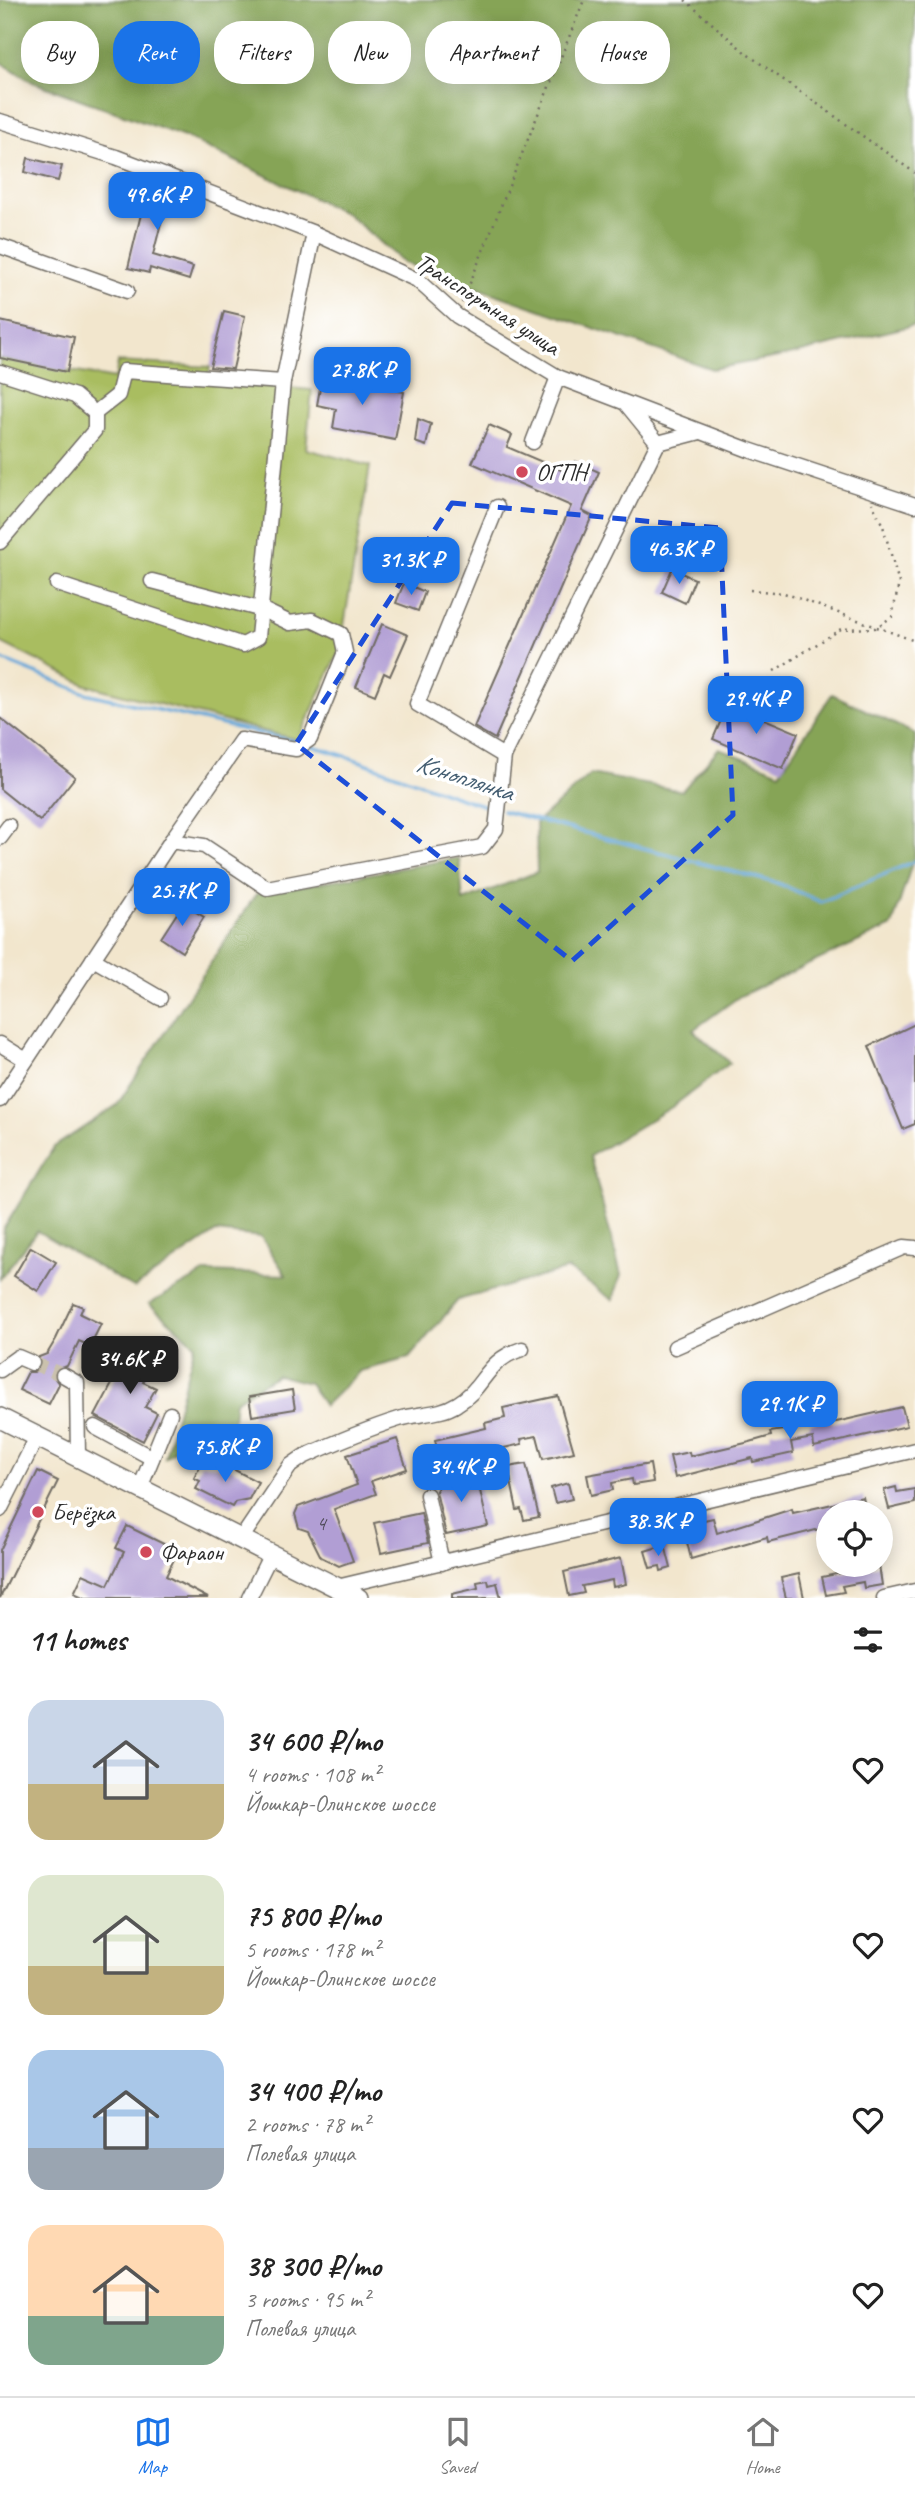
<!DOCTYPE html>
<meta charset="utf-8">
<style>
:root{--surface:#fff;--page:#f2f2f2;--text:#222;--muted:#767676;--line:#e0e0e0;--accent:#1a73e8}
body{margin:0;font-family:Caveat,sans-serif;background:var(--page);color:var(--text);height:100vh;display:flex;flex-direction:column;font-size:26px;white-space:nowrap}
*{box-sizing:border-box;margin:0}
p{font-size:23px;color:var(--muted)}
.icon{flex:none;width:38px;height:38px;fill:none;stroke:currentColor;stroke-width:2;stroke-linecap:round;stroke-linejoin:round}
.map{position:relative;height:1598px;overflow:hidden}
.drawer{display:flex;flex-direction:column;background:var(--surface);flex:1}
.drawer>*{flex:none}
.hud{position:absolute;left:21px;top:21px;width:873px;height:63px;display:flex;gap:14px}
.controls{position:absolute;left:816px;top:1500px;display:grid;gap:14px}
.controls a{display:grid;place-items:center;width:77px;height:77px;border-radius:50%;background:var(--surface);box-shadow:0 4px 18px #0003;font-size:35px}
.price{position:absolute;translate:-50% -60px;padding:0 16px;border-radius:14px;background:var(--accent);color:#fff;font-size:23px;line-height:46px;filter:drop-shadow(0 2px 4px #0008)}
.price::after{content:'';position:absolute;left:50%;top:42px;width:21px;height:16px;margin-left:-10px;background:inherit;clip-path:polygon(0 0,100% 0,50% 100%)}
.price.selected{background:#222;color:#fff}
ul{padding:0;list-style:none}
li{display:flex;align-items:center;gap:21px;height:175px;padding:0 28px}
li span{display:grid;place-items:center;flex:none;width:196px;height:140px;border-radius:21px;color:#555}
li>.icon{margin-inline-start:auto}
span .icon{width:84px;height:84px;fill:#fffc;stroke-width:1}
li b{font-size:30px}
h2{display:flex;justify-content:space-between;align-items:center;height:84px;padding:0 28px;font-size:30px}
.tag{padding:0 24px;border-radius:28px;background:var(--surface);box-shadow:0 4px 18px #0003;font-size:24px;line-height:63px}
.tag.selected{background:var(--accent);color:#fff}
.menu{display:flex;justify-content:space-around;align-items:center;height:98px;border-top:2px solid var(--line);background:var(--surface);font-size:19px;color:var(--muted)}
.menu a{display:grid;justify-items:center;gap:4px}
.menu .selected{color:var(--accent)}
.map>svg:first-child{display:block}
.green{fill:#a9bd61;stroke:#6a7446;stroke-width:2}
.forest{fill:#86a457;stroke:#586841;stroke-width:2}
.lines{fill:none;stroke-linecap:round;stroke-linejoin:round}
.stream{stroke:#64a6d8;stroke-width:3.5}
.building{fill:#b19ed4}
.minor-tunnel{stroke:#cac1ad;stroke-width:14;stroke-dasharray:14 7;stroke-linecap:butt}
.minor-casing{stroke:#716c64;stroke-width:17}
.major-casing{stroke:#716c64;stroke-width:22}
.path{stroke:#716c64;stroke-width:2.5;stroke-dasharray:2 5;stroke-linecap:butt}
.minor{stroke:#fff;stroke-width:14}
.major{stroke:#fff;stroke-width:19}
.marked{fill:none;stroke:#1d4ed8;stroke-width:5;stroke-dasharray:14 9;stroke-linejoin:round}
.poi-dot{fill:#d1495b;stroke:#fff;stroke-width:2.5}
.labels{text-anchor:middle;stroke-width:7;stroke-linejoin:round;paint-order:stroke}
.number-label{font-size:21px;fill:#4c4855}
.street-label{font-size:24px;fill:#2b2b2b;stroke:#fff}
.poi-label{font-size:24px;fill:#2b2b2b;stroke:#fff;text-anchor:start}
.water-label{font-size:26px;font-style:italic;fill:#425c70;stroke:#fff}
</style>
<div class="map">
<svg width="915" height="1598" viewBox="0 0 915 1598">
<rect width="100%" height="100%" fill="#fff"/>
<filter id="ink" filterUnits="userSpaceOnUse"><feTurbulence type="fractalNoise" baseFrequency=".0143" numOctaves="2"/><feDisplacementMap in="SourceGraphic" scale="14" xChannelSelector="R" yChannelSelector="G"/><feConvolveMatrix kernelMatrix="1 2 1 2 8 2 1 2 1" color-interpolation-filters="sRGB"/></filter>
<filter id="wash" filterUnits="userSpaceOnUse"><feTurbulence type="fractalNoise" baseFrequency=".00686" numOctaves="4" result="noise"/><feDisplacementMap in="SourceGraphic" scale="28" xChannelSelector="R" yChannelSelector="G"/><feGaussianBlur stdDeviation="1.57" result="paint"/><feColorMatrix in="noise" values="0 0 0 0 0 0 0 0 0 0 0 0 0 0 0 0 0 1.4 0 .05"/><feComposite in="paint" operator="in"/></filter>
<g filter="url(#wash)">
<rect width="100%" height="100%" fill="#f2e6cd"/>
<polygon class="green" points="0,358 115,379 118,362 210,367 208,382 312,390 306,449 370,466 340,650 298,740 86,685 0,642"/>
<g class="forest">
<polygon points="0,0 915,0 915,325 789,355 712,369 405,263 347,214 187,138 33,82 0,62"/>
<polygon points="832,694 915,734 915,854 892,926 740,996 693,1030 730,1063 672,1107 590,1156 621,1275 613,1300 568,1269 458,1300 409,1358 360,1371 324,1406 309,1383 277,1375 235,1401 230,1451 199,1433 165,1457 195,1344 149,1304 206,1272 286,1275 261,1237 216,1232 134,1288 37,1231 0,1279 4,1228 54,1147 117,1105 256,894 459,858 463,901 537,872 536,823 591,774 682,791 719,748 780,772"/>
</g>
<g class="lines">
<g class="stream">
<polyline points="0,659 85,693 297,742"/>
<path d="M308,745C372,761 432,792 496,809"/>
<polyline points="503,811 780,884 821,902 915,861"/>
</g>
</g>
<g id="blocks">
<g class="building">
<polygon points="28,158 62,166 58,181 25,172"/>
<polygon points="149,181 185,195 181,215 164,211 153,255 193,267 189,280 150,268 149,273 128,268"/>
<polygon points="224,311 245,316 233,369 210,367"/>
<polygon points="0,321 74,337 67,372 0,358"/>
<polygon points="322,377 404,392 395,440 333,428 336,409 317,405"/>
<polygon points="418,419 431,424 426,446 415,442"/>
<polygon points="489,425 512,435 507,447 570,474 575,461 599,472 582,511 592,516 495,739 474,727 571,506 472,463"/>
<polygon points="672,569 695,579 685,603 662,592"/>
<polygon points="404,583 425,592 418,611 396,603"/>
<polygon points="382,624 408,635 390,676 384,673 375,695 356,687"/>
<polygon points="728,704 798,733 783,769 713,739"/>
<polygon points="0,718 75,777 40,821 0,789"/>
<polygon points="183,904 204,917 182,952 161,938"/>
<polygon points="915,1024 915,1124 903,1129 869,1046"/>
<polygon points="31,1247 56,1262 38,1291 14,1276"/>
<polygon points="73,1303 83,1307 80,1314 101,1324 90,1346 79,1341 67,1366 55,1370 53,1376 59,1384 49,1404 19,1390 28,1372 34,1372 40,1367 39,1357 47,1354 56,1339"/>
<polygon points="132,1346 156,1358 143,1382 156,1388 145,1407 157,1413 143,1441 95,1416"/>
<polygon points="292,1390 295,1409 252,1416 249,1397"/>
<polygon points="558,1396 574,1452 543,1459 537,1436 521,1439 522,1444 440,1462 435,1440 486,1428 485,1423 505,1418 503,1408"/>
<polygon points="902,1407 907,1426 814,1447 813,1438 791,1442 793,1453 753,1462 752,1458 675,1478 670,1456 689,1452 690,1456 750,1442 771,1436 770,1432 810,1426 810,1423 831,1419 832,1423"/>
<polygon points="397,1439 407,1469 371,1481 376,1494 334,1509 353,1561 339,1566 321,1557 308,1531 299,1528 295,1514 298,1507 357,1485 347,1455"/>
<polygon points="201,1464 229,1467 258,1482 249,1499 235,1502 232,1507 196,1489 200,1481 194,1478"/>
<polygon points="526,1464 539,1517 524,1520 521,1509 517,1510 508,1467"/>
<polygon points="650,1464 653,1482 633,1485 632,1479 612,1483 613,1490 591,1495 587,1475"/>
<polygon points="38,1471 58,1481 0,1598 0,1550"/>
<polygon points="476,1473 488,1526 446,1535 436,1491 443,1479"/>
<polygon points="568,1483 572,1499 555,1503 551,1488"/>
<polygon points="896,1487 897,1492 915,1489 915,1503 889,1509 884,1490"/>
<polygon points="863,1497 866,1512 828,1512 828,1527 768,1542 767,1537 691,1559 686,1538 703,1534 700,1521 713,1518 717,1533 792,1509 793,1513"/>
<polygon points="421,1513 428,1543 381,1553 374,1523"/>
<polygon points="127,1526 178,1551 166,1576 208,1598 85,1598 74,1593 83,1574 108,1585 124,1552 116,1548"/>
<polygon points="665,1545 671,1568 661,1571 660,1566 650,1568 645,1551"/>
<polygon points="621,1558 626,1584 613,1587 612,1580 582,1586 584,1593 569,1596 564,1572"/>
<polygon points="879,1565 882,1585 864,1588 863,1582 842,1586 844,1592 826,1595 822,1577"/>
<polygon points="799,1574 804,1598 786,1598 781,1578"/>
<polygon points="488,1580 489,1585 497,1583 501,1598 452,1598 452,1594 478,1588 477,1582"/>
</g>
</g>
</g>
<g filter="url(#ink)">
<use href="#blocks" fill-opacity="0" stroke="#716c64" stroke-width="2"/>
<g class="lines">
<polyline class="minor-tunnel" points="32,1363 63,1375"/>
<defs>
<g id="minor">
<polyline points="0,121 116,157 314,233 417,280 457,316 558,377 749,450 915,505"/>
<polyline points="0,246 127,291"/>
<polyline points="0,372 75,396 95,413 95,430 0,542"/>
<polyline points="95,413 118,395 124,371 283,382 314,233"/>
<polyline points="533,442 558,377"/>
<polyline points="658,443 700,432"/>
<polyline points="497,507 417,704 504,756"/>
<polyline points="152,581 263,610 290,623 312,620 341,634 345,652 310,739 296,749 241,740 171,841"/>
<polyline points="57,584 243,645 258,637 283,382"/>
<polyline points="0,838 9,826"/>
<polyline points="93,959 160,998"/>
<polyline points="0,1044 26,1060"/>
<polyline points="0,1100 171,841 204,846 267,888 482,847 496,829 504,756 658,443 627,405"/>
<polyline points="675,1347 904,1247 915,1248"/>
<polyline points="0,1370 18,1357 32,1363"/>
<polyline points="63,1375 77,1383 78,1457"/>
<polyline points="95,1427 152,1458"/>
<polyline points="140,1488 170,1414"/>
<polyline points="427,1495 442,1563"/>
<polyline points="0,1510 37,1437"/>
<path d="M241,1539L290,1466L303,1457C334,1443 367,1429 399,1419C419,1413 440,1415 457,1404C486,1387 484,1361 522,1349"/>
<polyline points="337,1587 915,1450"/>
<polyline points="249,1598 271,1554"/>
<polyline points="884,1598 915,1591"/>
</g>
<polyline id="major" points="0,1418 358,1598"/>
</defs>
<use href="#minor" class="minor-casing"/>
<use href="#major" class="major-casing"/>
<g class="path">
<polyline points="685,0 747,54 915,173"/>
<polyline points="462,303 584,0"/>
<polyline points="750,590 784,593 915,641"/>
<polyline points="774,671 841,629 875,628 892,617 899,583 883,526 872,503"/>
</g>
<use href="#minor" class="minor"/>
<use href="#major" class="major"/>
</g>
</g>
<path class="marked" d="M452,503L720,528L733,815L572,961L296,744Z"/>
<g class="poi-dot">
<circle cx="522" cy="472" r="7"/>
<circle cx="38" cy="1512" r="7"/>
<circle cx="146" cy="1552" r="7"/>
</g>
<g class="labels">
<g class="number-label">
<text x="321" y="1530">4</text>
</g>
<g class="street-label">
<text transform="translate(488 304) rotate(33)" y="8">Транспортная улица</text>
</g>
<g class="poi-label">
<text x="536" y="480">ОГПН</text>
<text x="52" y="1520">Берёзка</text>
<text x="160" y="1560">Фараон</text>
</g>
<g class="water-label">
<text transform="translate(465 777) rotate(18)" y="9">Коноплянка</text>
</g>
</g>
</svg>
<div class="controls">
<a><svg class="icon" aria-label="locate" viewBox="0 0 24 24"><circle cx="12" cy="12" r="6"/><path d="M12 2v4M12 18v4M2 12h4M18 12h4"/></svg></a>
</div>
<b class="price" style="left:157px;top:232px">49.6K ₽</b>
<b class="price" style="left:362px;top:407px">27.8K ₽</b>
<b class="price" style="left:679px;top:586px">46.3K ₽</b>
<b class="price" style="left:411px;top:597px">31.3K ₽</b>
<b class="price" style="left:756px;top:736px">29.4K ₽</b>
<b class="price" style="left:182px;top:928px">25.7K ₽</b>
<b class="price selected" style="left:130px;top:1396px">34.6K ₽</b>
<b class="price" style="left:790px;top:1441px">29.1K ₽</b>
<b class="price" style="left:225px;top:1484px">75.8K ₽</b>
<b class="price" style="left:461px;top:1504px">34.4K ₽</b>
<b class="price" style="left:658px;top:1558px">38.3K ₽</b>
<div class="hud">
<a class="tag">Buy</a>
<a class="tag selected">Rent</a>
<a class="tag">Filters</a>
<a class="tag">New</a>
<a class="tag">Apartment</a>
<a class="tag">House</a>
</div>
</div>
<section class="drawer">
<h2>11 homes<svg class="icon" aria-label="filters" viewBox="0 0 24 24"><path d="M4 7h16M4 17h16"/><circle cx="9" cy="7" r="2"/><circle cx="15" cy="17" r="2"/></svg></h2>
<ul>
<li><span style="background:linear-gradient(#c9d6e8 60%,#c2b280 0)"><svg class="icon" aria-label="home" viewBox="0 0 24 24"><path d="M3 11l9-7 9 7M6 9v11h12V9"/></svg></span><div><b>34 600 ₽/mo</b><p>4 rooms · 108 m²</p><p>Йошкар-Олинское шоссе</p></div><svg class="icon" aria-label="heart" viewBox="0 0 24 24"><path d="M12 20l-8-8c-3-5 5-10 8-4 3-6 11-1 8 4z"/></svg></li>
<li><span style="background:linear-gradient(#dfe7d0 65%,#c2b280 0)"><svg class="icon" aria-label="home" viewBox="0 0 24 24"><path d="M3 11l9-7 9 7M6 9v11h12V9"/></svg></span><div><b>75 800 ₽/mo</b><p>5 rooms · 178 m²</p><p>Йошкар-Олинское шоссе</p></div><svg class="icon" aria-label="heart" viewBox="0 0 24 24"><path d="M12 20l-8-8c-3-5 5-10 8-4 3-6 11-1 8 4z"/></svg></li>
<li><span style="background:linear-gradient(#a9c7e8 70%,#9aa5b1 0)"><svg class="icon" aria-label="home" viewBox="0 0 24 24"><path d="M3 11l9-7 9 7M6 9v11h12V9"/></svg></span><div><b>34 400 ₽/mo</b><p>2 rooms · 78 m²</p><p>Полевая улица</p></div><svg class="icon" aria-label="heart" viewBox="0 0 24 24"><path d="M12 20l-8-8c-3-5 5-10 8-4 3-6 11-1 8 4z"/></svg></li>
<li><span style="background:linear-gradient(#ffd9b3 65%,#7fa58c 0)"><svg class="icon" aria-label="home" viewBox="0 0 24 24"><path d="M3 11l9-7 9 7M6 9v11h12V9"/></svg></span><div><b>38 300 ₽/mo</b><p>3 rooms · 95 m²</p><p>Полевая улица</p></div><svg class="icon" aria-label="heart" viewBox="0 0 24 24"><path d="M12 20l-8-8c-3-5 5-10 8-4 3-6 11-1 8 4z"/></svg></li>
</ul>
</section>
<nav class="menu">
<a class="selected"><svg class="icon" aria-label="map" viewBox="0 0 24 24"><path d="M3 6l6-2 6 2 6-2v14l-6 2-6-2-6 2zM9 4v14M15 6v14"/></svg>Map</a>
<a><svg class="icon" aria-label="saved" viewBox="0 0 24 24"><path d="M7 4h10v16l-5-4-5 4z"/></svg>Saved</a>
<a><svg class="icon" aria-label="home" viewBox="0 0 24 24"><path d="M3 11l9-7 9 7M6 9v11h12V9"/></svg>Home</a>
</nav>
